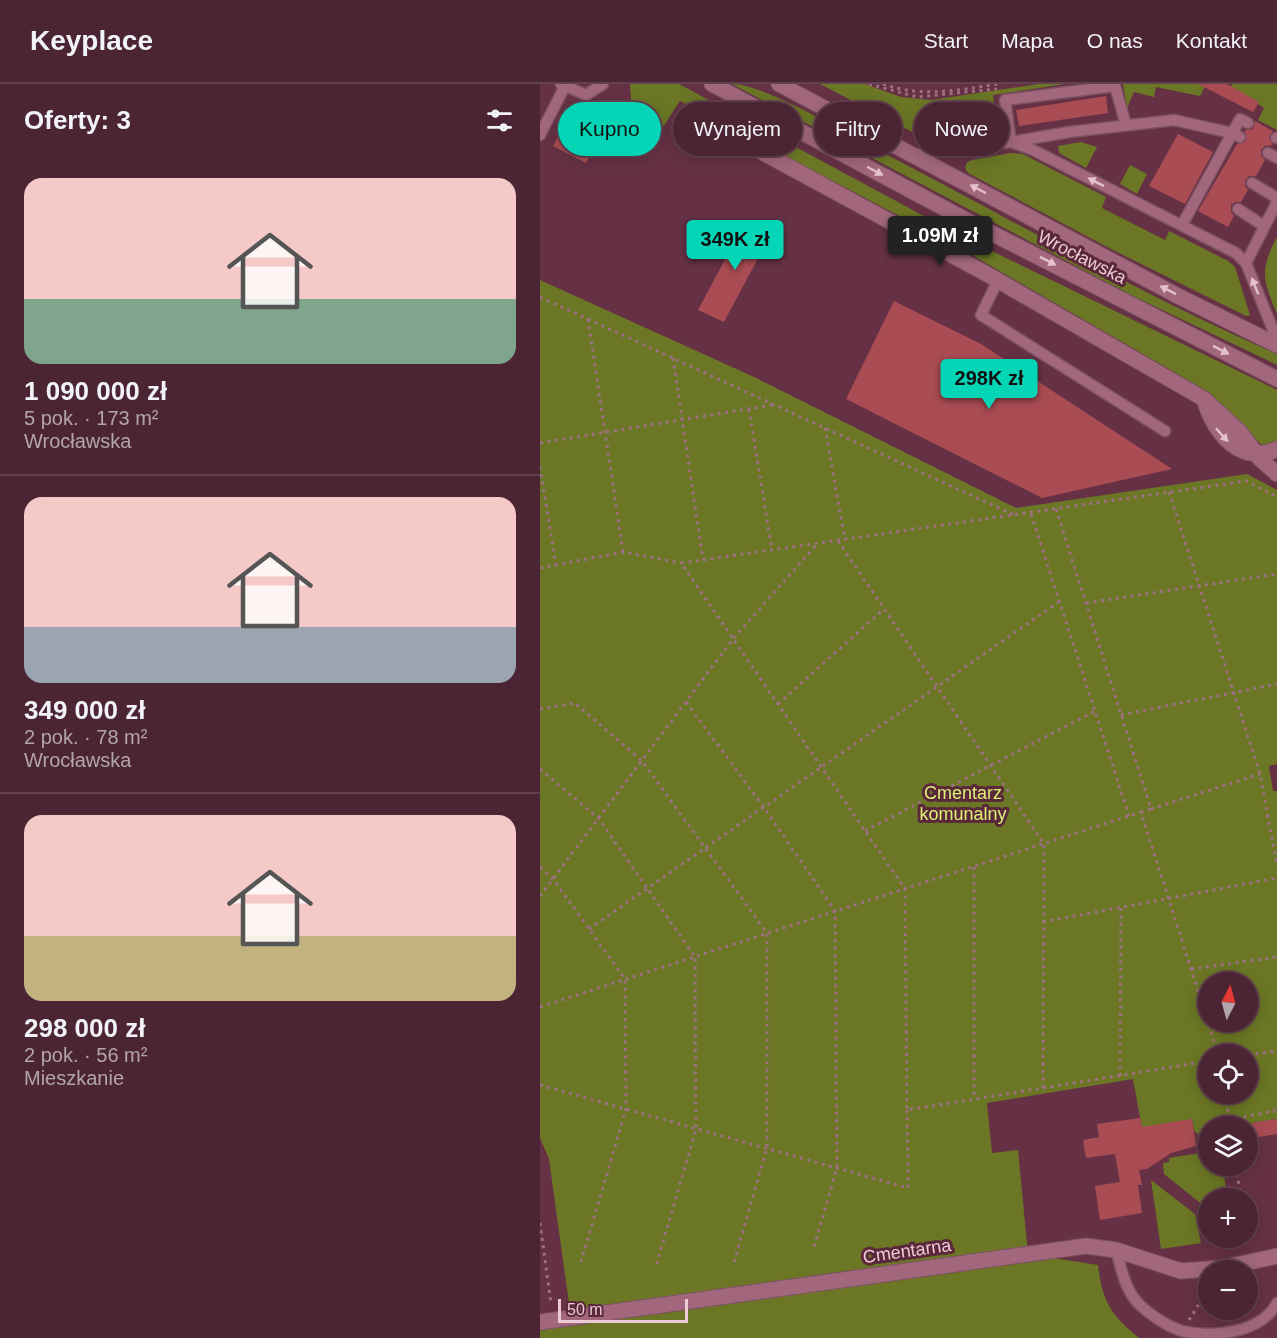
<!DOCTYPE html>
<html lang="pl">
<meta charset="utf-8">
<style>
:root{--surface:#4c2534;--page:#532d3c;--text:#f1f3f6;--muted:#b2a5ac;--line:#63424f;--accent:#03d5b6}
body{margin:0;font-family:Arial,sans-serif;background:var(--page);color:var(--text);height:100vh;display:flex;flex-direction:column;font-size:22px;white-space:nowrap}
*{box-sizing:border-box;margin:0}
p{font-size:20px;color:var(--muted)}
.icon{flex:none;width:33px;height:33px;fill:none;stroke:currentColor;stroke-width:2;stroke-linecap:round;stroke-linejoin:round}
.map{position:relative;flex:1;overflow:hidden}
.sheet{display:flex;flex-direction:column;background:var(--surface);width:540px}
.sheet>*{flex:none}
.top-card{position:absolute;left:18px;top:18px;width:570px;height:54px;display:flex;gap:12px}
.needle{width:39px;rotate:6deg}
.controls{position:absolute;left:658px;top:888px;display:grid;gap:12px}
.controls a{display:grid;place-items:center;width:60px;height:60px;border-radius:50%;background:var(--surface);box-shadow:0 3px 15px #0003,0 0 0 2px var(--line);font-size:30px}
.scale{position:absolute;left:18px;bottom:15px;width:130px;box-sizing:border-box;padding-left:6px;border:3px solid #eccbd5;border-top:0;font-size:16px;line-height:21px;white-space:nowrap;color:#eccbd5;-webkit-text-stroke:4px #5a273b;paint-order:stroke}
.price{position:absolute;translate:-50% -51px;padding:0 14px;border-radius:6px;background:var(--accent);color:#111;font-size:20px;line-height:39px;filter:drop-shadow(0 2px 3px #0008)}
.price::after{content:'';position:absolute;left:50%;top:36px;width:18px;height:14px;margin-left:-9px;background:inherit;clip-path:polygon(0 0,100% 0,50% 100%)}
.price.selected{background:#222;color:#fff}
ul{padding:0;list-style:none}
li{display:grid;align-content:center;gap:12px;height:318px;padding:0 24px}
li+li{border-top:2px solid var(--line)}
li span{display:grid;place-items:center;height:186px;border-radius:18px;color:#555}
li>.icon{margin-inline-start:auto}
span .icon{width:108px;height:108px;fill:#fffc;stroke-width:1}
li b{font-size:26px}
h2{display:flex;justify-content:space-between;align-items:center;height:72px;padding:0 24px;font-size:26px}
.tag{padding:0 21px;border-radius:27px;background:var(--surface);box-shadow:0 3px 15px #0003,0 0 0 2px var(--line);font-size:21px;line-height:54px}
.tag.selected{background:var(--accent);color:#111}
header{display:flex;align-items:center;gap:36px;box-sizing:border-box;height:84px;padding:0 30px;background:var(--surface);border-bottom:2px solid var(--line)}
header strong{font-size:28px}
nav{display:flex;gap:33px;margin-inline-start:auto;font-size:21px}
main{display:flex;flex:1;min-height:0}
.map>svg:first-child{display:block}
.green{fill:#6b7725;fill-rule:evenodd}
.building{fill:#a94c53}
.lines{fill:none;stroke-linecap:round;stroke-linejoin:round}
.lane-casing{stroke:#7d5162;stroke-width:13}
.street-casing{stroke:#7d5162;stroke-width:17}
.secondary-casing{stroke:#7d5162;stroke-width:17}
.path{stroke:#9d7080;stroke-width:3;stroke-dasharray:3 4.5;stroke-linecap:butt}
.lane{stroke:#a2677c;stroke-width:10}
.street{stroke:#a2677c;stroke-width:15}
.secondary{stroke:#a2677c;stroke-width:15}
.oneway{fill:#e5c1cc}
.labels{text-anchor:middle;stroke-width:6;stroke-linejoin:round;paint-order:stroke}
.street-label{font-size:18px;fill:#eccbd5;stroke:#5a273b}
.park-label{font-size:18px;fill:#dcf174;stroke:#5a273b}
</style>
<header>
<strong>Keyplace</strong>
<nav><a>Start</a><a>Mapa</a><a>O nas</a><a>Kontakt</a></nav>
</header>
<main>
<section class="sheet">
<h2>Oferty: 3<svg class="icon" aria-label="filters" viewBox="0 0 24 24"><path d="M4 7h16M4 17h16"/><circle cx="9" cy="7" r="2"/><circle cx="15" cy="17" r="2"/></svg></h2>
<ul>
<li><span style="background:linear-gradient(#f6c9c9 65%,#7fa58c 0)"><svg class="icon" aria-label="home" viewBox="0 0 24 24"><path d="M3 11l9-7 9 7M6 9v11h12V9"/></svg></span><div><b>1 090 000 zł</b><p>5 pok. · 173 m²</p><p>Wrocławska</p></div></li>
<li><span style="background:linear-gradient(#f6c9c9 70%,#9aa5b1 0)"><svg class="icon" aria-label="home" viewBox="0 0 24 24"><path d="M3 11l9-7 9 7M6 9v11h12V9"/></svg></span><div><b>349 000 zł</b><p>2 pok. · 78 m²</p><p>Wrocławska</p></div></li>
<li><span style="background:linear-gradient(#f6c9c9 65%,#c2b280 0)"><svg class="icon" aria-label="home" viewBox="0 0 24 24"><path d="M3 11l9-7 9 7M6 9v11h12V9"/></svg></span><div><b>298 000 zł</b><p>2 pok. · 56 m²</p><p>Mieszkanie</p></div></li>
</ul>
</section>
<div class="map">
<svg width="737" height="1254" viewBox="0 0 737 1254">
<rect width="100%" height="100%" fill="#663145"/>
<g class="green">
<polygon points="90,0 139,0 421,152 737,306 737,357 722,361 665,306 413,160 140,17 123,43 92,30"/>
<path d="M192,0C224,0 304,48 336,65C469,134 599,210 737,270V281L591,211Z"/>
<polygon points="280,0 325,0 361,13 391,16 499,0 525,0 453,11 457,43 454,52 448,56 401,63"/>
<polygon points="583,0 666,0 660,12 616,3 614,13 594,8 587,24"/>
<polygon points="692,0 737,0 737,46 718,36 724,24 718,20 719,18 690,4"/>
<polygon points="541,58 557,63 546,84 519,69 518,62"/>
<polygon points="470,69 483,70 566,113 562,124 625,156 629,147 688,177 695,183 710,231 706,232 571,165 428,89 425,84 427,78 432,76"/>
<polygon points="590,81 607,90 597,110 580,100"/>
<path d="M737,153V230C723,196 719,187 737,153Z"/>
<path d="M0,196L214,293L476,424L707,390L737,406V680L729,682L733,707H737V1035L712,1039L714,1054L708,1055V1042H669V1082H683L687,1114H669V1126L624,1090L623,1079L629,1078V1074L660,1069L658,1050L654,1047L652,1035L602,1044L593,995L447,1019L452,1069L478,1066L488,1170L558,1181C562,1217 571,1231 599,1254H0V1239L31,1234L9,1075L0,1054ZM669,898H708V938H669ZM669,970H708V1010H669Z"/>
<polygon points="611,1096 655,1130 661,1159 621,1165"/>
</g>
<g class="building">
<polygon points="658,0 687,0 719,18 713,28"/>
<polygon points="566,12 568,29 479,42 476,26"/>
<polygon points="29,32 62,49 46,79 13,62"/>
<polygon points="715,37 733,47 729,53 733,61 725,62 721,66 721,72 725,76 716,92 709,92 705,96 705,102 708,106 701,118 695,118 691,121 691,128 694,132 688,143 658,127 697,60 706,57 705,46 713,45"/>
<polygon points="638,50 673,68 645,120 609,102"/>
<polygon points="206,136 231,150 184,238 158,226"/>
<polygon points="354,217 441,260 632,385 502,414 306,315"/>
<polygon points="600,1034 602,1043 652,1035 656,1062 631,1069 607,1085 599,1086 602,1101 598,1101 602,1129 560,1136 555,1102 580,1098 575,1070 546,1074 543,1056 559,1053 557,1040"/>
<polygon points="737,1035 737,1050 714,1054 712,1039"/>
</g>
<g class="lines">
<defs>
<g id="lane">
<polyline points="21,0 46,11 63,0"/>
<polyline points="586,41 575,2 465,16 471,58 529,48 634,36 692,49 700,53"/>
<polyline points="0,51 25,2"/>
<polyline points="736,54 737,54"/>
<polyline points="728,69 737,74"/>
<polyline points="374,71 471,58 491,65 696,169 706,179 737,256"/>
<polyline points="712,99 737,114"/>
<polyline points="698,125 724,142"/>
<polyline points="642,141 700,35 708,39"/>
<polyline points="706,179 737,118"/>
<polyline points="458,196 441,231 625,347"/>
<path d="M576,1166C581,1183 585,1207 599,1220C609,1230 628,1243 642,1247C673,1254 721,1249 737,1219"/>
</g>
<g id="street">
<polyline points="148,28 445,189 664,315 700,348 720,375 737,390"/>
<path d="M664,315C674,348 699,382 737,365"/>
<polyline points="0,1238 546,1162 576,1166 641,1187 682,1184 737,1172"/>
</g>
<g id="secondary">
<polyline points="172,0 428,137 737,295"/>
<polyline points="239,0 638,212 737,261"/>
</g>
</defs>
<use href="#lane" class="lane-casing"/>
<use href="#street" class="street-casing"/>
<use href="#secondary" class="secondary-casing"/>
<g class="path">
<polyline points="329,0 377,13 457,5"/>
<path d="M343,0C381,14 419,6 458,0"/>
<polyline points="0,213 474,431"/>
<polyline points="48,235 83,468"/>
<polyline points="133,274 163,476"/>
<polyline points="209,325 232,466"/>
<polyline points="285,344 305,456"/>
<polyline points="0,359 232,321"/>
<polyline points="0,383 16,481"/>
<polyline points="629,408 720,690 737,782"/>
<polyline points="516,425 611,725 601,728"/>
<polyline points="491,430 589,732"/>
<polyline points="298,457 504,760 503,1004"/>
<polyline points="0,484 83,468 141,479"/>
<polyline points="546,519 737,490"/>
<polyline points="146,618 223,722 295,827 297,1084 273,1166"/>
<polyline points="238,620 344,525"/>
<polyline points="0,625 35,619 102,677 227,849 227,1064 194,1178"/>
<polyline points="581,631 737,600"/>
<polyline points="0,685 59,735 155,873 156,1045 116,1182"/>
<polyline points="611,725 720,690"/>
<polyline points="325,747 555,627"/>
<polyline points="0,783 13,795 85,895 86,1025 41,1178"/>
<polyline points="434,783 434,1015"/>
<polyline points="0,812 193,555 277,460"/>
<polyline points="503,838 737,794"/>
<polyline points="49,845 520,517"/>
<polyline points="651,885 737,873"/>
<polyline points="0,923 601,728 678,970"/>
<polyline points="708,971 737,967"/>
<polyline points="669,977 367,1026 365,805 141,479 706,397 737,413"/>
<polyline points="580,992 581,824"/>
<polyline points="0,1001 368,1104 367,1026"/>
<polyline points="685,1010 690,1042"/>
<polyline points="689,1036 734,1027 737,1021"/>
<polyline points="696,1082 701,1114"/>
<polyline points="0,1139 11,1220"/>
<polyline points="695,1164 703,1154"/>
<polyline points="649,1236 669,1204"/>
</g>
<use href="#lane" class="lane"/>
<use href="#street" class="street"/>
<use href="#secondary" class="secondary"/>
</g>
<defs><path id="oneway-solid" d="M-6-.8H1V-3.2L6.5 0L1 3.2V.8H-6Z" transform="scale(1.5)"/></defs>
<g class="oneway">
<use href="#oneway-solid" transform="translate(335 87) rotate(28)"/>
<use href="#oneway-solid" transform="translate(556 98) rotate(-153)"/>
<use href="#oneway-solid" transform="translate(438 105) rotate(-152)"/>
<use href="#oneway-solid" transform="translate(508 177) rotate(27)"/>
<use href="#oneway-solid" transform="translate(715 202) rotate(-112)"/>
<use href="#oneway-solid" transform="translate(628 206) rotate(-152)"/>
<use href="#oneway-solid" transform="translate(681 266) rotate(27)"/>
<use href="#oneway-solid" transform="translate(682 351) rotate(48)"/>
</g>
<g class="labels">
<g class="street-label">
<text transform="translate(542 173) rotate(27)" y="6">Wrocławska</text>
<text transform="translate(367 1167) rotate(-8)" y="6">Cmentarna</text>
</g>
<g class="park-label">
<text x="423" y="715">Cmentarz<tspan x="423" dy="21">komunalny</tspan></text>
</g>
</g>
</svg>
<div class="controls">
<a><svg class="needle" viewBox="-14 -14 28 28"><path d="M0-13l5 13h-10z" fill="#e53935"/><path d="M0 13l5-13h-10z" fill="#b2a5ac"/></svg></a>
<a><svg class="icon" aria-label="locate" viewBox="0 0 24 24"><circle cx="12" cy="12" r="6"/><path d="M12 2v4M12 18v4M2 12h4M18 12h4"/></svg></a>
<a><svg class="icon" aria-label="layers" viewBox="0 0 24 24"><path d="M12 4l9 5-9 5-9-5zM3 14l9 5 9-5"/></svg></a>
<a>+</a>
<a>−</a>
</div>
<div class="scale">50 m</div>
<b class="price selected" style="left:400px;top:183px">1.09M zł</b>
<b class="price" style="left:195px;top:187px">349K zł</b>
<b class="price" style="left:449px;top:326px">298K zł</b>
<div class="top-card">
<a class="tag selected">Kupno</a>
<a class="tag">Wynajem</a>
<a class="tag">Filtry</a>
<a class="tag">Nowe</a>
</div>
</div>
</main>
